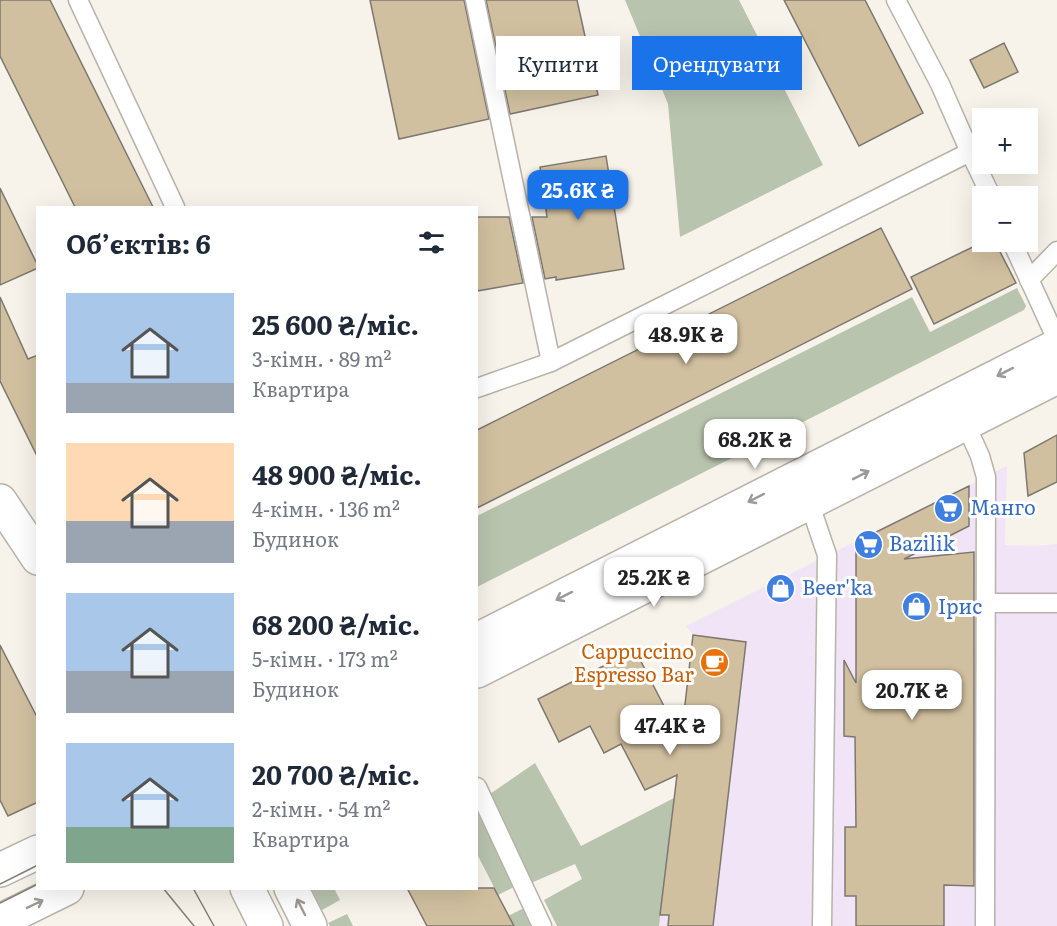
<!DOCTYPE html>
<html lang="uk">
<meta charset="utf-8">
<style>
:root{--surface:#fff;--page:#f6f6f7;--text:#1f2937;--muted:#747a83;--accent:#1a73e8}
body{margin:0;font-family:Literata,serif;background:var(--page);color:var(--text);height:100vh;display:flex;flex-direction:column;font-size:22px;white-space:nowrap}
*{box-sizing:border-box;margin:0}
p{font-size:20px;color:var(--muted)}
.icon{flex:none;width:33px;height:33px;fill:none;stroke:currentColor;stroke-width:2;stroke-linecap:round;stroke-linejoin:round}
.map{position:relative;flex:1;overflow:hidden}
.side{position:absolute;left:36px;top:206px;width:442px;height:684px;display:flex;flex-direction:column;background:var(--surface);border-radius:0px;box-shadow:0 6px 24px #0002}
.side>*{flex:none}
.hud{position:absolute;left:496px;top:36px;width:470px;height:54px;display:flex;gap:12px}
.buttons{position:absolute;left:972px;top:108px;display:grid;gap:12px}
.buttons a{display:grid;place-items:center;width:66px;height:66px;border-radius:0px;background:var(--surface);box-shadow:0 6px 24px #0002;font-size:30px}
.price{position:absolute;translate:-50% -51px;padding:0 14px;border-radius:12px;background:#fff;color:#222;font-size:20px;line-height:39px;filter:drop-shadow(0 2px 3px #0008)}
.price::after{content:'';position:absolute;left:50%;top:36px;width:18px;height:14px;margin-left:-9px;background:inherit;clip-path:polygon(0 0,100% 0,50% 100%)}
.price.on{background:var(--accent);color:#fff}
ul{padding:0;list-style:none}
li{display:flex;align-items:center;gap:18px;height:150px;padding:0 30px}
li span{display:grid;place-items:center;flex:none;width:168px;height:120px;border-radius:0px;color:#555}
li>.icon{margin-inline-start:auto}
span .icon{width:72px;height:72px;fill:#fffc;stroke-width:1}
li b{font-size:26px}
h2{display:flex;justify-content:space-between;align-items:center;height:72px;padding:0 30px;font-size:26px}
.chip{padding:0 21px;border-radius:0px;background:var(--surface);box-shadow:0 6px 24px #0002;font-size:21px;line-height:54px}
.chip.on{background:var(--accent);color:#fff}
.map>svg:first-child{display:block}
.industrial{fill:#f2e4f7}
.green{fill:#b9c4af}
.building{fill:#d1c0a0;stroke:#7c7870;stroke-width:1.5}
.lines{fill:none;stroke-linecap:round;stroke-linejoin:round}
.service-casing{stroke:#b7b2aa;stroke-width:21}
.minor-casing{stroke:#b7b2aa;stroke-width:36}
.tertiary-casing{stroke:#b7b2aa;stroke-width:36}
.secondary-casing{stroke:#b7b2aa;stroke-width:36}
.service{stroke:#fff;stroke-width:18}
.minor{stroke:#fff;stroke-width:33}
.tertiary{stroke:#fff;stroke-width:33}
.secondary{stroke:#fff;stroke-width:33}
.tram{stroke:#827f79;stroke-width:1.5}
.oneway{stroke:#9c9b99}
.labels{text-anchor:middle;stroke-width:6;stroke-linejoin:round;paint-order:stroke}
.shop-label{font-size:20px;fill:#366cbe;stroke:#fff;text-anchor:start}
.food-label{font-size:20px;fill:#c56008;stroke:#fff;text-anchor:end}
</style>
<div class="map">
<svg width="1057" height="926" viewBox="0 0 1057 926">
<rect width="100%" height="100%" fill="#f8f3ea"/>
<polygon class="industrial" points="1007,466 1005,545 1034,546 1057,544 1057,926 659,926 693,635 686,626"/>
<g class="green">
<polygon points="625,0 739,0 823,165 680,237 668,104"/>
<polygon points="1017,288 1026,306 1024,310 477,587 477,516 912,297 930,332"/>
<polygon points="535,763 581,846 674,798 659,926 557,926 544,900 582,879 575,864 531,883 490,794"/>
<polygon points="477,812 514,887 498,895 477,854"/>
<polygon points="311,888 334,888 340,900 322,910"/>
<polygon points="524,908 533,926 513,926 508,916"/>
<polygon points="347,914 353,926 330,926 328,923"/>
</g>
<g class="building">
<polygon points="0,0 50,0 153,207 75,207 0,56"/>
<polygon points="370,0 464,0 489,119 399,139"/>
<polygon points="486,0 577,0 598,95 510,114"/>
<polygon points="784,0 865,0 923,113 859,146"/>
<polygon points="1004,43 1018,72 984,88 970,60"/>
<polygon points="606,156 624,269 556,280 556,277 545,279 532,217 547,217 540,167"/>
<polygon points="0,188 38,266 38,268 0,285"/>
<polygon points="477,217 509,217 523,283 477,291"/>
<polygon points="881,228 912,289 477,508 477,430"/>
<polygon points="983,242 995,242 1016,283 934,324 911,277"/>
<polygon points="0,297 28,359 38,355 38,458 0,381"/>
<polygon points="1057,435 1057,482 1028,496 1024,453"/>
<polygon points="969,486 969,526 904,559 974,552 974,886 944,885 944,926 856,926 856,896 845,896 845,827 856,827 855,737 844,736 844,660 856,683 856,542"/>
<polygon points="693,635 746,642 713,926 668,926 669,915 660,915 677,775 645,790 621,744 604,753 590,726 559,742 538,699 635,650 681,739"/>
<polygon points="0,645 38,719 38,802 8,816 0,800"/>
<polygon points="407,888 494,888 514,926 427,926"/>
</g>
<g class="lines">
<defs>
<g id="service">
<polyline points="78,0 175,207"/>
<polyline points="475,0 551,362 477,388"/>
<polyline points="896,0 940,84 970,152"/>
<polyline points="1012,242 1057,340"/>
<polyline points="1029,280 1057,251"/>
<polyline points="551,362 970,152 991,196"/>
<polyline points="965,423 980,456 986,477 985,926"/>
<polyline points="809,502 827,555 822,926"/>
<polyline points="986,603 1057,603"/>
<polyline points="477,787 542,926"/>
</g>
<polyline id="minor" points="291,888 310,926"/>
<g id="tertiary">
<polyline points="0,501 38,558"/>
<polyline points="247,888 266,926"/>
</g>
<g id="secondary">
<polyline points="477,640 1057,346"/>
<polyline points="477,671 1057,377"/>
<polyline points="0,870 38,852"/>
<polyline points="0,921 67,888"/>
</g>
</defs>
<use href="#service" class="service-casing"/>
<use href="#minor" class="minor-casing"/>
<use href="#tertiary" class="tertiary-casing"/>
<use href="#secondary" class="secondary-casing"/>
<use href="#service" class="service"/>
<use href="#minor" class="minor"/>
<use href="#tertiary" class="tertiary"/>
<use href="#secondary" class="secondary"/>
<g class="tram">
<polyline points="0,884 38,865"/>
<polyline points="163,888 194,926"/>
<polyline points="193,888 214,926"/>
<polyline points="0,903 38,884"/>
</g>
</g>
<defs><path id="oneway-shaft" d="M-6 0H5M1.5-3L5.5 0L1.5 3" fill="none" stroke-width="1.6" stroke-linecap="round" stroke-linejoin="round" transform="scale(1.5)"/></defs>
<g class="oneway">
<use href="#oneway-shaft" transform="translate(1005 372) rotate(153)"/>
<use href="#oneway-shaft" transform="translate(861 475) rotate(-27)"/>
<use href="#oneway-shaft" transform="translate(756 498) rotate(153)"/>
<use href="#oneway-shaft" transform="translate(564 596) rotate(153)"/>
<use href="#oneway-shaft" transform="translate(35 904) rotate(-26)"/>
<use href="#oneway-shaft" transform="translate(301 907) rotate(-117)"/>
</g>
<defs>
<symbol id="supermarket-disc" viewBox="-11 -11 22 22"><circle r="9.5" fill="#3f7fe0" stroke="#fff"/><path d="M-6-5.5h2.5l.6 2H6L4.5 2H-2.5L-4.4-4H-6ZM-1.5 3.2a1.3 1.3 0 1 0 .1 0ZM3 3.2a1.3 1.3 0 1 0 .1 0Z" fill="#fff"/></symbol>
<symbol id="shop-disc" viewBox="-11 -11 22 22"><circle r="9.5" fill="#3f7fe0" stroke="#fff"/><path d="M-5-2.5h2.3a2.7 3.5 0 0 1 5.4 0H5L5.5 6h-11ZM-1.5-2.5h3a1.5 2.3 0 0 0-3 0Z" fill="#fff"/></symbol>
<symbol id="cafe-disc" viewBox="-11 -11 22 22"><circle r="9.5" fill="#e8710a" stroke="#fff"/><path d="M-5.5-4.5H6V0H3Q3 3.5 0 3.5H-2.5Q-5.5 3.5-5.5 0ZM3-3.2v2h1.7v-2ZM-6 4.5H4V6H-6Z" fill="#fff"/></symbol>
</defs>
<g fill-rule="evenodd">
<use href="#supermarket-disc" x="932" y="492" width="33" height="33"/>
<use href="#supermarket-disc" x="852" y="528" width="33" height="33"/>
<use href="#shop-disc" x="764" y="572" width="33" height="33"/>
<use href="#shop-disc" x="900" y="590" width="33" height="33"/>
<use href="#cafe-disc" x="698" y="646" width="33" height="33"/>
</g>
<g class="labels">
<g class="shop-label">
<text x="970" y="515">Манго</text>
<text x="889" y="551">Bazilik</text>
<text x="802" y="595">Beer'ka</text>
<text x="938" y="614">Ірис</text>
</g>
<g class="food-label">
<text x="694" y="659">Cappuccino<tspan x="694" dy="23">Espresso Bar</tspan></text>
</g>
</g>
</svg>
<div class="buttons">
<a>+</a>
<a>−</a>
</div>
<b class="price on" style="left:578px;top:221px">25.6K ₴</b>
<b class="price" style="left:686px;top:365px">48.9K ₴</b>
<b class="price" style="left:755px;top:470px">68.2K ₴</b>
<b class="price" style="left:654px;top:608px">25.2K ₴</b>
<b class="price" style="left:912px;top:721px">20.7K ₴</b>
<b class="price" style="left:670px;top:756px">47.4K ₴</b>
<div class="hud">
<a class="chip">Купити</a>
<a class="chip on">Орендувати</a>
</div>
<section class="side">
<h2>Об’єктів: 6<svg class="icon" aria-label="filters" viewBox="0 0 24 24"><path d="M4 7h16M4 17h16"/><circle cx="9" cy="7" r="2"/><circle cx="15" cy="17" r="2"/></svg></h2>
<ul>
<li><span style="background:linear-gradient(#a9c7e8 75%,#9aa5b1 0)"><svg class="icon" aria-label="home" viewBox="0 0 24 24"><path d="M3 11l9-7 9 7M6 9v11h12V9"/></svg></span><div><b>25 600 ₴/міс.</b><p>3-кімн. · 89 m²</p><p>Квартира</p></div></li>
<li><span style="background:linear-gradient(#ffd9b3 65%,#9aa5b1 0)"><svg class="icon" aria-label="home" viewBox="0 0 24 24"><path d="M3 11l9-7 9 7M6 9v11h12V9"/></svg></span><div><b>48 900 ₴/міс.</b><p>4-кімн. · 136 m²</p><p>Будинок</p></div></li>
<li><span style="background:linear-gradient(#a9c7e8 65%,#9aa5b1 0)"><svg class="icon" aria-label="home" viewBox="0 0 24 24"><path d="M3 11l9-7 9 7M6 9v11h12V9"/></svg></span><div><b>68 200 ₴/міс.</b><p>5-кімн. · 173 m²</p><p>Будинок</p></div></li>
<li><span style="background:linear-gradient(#a9c7e8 70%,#7fa58c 0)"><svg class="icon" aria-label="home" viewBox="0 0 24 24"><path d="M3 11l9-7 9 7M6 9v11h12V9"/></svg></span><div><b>20 700 ₴/міс.</b><p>2-кімн. · 54 m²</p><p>Квартира</p></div></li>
</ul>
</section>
</div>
